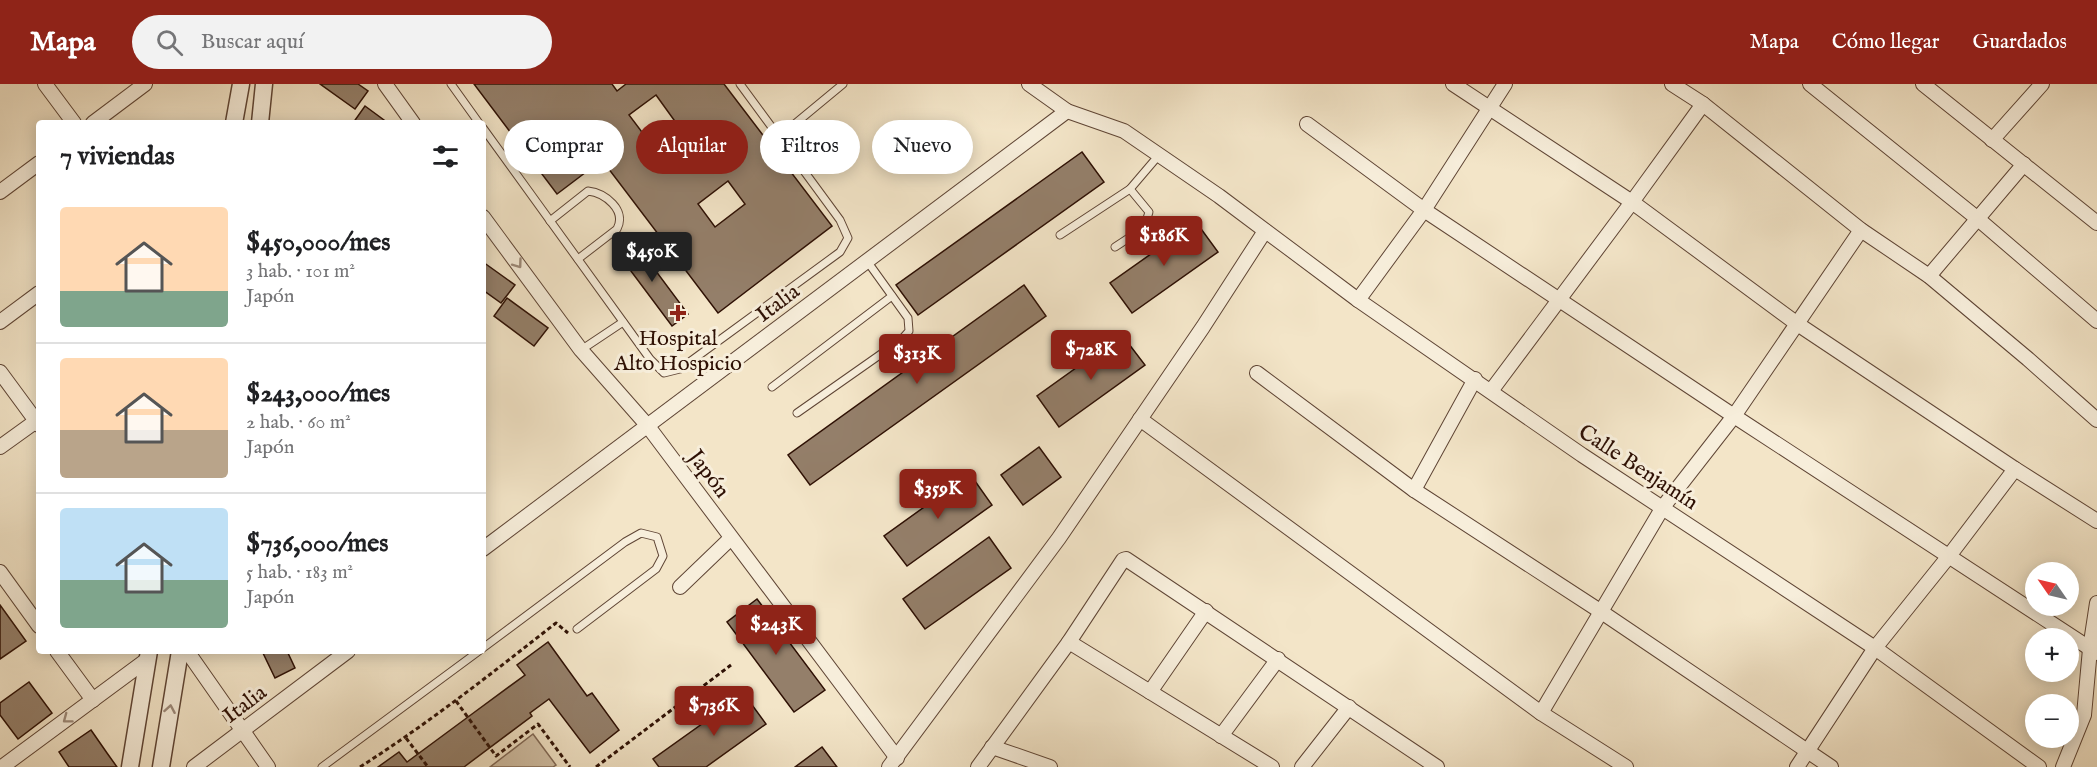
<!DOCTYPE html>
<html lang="es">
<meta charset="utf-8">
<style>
:root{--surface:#fff;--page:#f2f2f2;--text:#202124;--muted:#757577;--line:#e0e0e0;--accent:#8f2418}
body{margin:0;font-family:"IM FELL English",serif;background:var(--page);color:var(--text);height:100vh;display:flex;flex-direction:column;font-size:22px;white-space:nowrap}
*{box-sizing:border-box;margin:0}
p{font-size:20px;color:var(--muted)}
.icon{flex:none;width:33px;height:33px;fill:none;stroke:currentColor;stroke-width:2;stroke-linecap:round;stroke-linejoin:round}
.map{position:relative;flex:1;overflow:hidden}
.side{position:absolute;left:36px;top:36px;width:450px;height:534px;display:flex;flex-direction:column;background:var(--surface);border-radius:6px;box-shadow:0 3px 15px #0003}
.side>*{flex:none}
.top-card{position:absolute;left:504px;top:36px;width:570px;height:54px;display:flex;gap:12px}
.needle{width:39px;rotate:304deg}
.fabs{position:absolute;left:2025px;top:478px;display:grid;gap:12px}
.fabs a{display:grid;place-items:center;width:54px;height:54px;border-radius:50%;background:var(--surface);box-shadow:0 3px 15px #0003;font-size:30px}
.price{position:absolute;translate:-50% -51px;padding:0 14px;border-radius:6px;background:var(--accent);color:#fff;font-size:20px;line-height:39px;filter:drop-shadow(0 2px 3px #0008)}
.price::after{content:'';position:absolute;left:50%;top:36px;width:18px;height:14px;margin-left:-9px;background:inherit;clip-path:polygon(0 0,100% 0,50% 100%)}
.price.active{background:#222;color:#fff}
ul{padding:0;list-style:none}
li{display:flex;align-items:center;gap:18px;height:150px;padding:0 24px}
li+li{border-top:2px solid var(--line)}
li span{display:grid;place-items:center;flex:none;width:168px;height:120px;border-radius:6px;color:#555}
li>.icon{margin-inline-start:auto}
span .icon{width:72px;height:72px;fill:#fffc;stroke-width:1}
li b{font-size:26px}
h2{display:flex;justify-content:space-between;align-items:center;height:72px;padding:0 24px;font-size:26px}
.tag{padding:0 21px;border-radius:27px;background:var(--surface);box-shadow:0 3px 15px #0003;font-size:21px;line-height:54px}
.tag.active{background:var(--accent);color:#fff}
header{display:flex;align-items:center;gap:36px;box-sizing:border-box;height:84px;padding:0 30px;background:var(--accent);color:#fff}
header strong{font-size:28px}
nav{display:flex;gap:33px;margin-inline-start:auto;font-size:21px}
.search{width:420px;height:54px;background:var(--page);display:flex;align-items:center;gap:15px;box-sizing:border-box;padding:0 21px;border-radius:33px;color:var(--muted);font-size:22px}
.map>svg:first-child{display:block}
.green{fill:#d2c1a7;stroke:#806856;stroke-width:1.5}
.building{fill:#947f6a;stroke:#2e1004;stroke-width:1.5;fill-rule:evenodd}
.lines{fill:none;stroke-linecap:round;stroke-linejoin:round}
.service-casing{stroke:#5f4535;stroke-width:9}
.minor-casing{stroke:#5f4535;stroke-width:16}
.tertiary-casing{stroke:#5f4535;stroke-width:19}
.path{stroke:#2e1004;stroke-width:3;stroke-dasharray:4.5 3;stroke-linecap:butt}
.service{stroke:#f7eedb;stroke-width:7}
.minor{stroke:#f7eedb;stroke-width:14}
.tertiary{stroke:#f7eedb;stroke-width:16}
.oneway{stroke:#9d8a7a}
.poi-dot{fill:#8f2418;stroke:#f7eedb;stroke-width:2}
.labels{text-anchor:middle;stroke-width:6;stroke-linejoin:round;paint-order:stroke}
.street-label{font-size:22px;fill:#2e1004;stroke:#f7eedb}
.poi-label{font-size:22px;fill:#2e1004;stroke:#f7eedb}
</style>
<header>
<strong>Mapa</strong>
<div class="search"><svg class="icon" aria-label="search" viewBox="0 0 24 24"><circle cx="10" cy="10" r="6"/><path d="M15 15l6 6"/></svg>Buscar aquí</div>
<nav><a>Mapa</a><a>Cómo llegar</a><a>Guardados</a></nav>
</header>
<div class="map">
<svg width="2097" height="683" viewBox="0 0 2097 683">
<rect width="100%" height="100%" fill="#f3e5c8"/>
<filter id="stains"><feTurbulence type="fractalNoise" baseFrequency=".00333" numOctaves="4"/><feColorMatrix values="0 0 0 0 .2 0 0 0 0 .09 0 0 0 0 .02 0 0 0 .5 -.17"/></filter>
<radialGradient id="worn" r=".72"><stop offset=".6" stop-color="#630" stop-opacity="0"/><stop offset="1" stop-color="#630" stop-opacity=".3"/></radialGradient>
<polygon class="green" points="533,650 556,681 553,683 490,683"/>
<g class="building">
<polygon points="320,0 358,0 368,7 355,25"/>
<path d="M474,0H612L617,7L626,0H724L832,142L718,229L602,76L557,110ZM656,11L695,65L669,84L629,31ZM728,97L745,120L715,143L698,120Z"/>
<polygon points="365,22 388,39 353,39"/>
<polygon points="1082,68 1104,98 918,231 896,201"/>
<polygon points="1196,138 1218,168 1132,229 1110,199"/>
<polygon points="632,155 688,230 672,242 616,167"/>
<polygon points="483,178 515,201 501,219 483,206"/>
<polygon points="1024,201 1046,232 810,401 788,371"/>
<polygon points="507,214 548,244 534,262 494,232"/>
<polygon points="1122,251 1145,281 1059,343 1037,312"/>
<polygon points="1039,363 1061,393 1023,421 1001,391"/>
<polygon points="970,390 992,421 907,482 884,452"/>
<polygon points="989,453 1011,484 925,545 903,515"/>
<polygon points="757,515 825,606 794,628 727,538"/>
<polygon points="0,521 26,557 0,575"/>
<polygon points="548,558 587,612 592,609 619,646 590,669 549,615 530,629 532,632 464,683 378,683 399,668 407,678 472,630 525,591 517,581"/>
<polygon points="262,567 287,567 295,584 275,594"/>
<polygon points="29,598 52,629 18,655 0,631 0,619"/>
<polygon points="744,610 766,640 706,683 659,683 653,675"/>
<polygon points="91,646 107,669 117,683 69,683 59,668"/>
<polygon points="822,663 837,683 795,683"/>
</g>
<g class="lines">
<defs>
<g id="service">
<polyline points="451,0 479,39"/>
<polyline points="483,44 650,275 664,289 680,285 840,168 848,154 840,136 740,0"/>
<polyline points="779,53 843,0"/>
<path d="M550,137L588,107C605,109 627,126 617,145L578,175"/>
<polyline points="1060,151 1130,105 1159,71"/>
<polyline points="1115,163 1144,144 1149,128 1130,105"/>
<polyline points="581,266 623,238"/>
<polyline points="772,303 892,212"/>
<polyline points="797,329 901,256 909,247 908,234 867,177"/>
<polyline points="483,564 625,458 641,449 657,453 663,472 656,485 577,545"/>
<polyline points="322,683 479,567"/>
</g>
<g id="minor">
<polyline points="45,0 74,39"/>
<polyline points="385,0 413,39"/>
<polyline points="1029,0 1067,27 1124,47 1219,112 1358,216 1582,371 1875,564 2039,683"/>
<polyline points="1453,0 1632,118 1796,239 2015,385 2097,437"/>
<polyline points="1672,0 1703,20 1861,146 1929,192 2028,275 2097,336"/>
<polyline points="1810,0 1978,135 2097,237"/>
<polyline points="1923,0 2097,139"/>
<polyline points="93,39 145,0"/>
<polyline points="1307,40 1424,126 1734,332 2097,569"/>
<polyline points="1992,56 2042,0"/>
<polyline points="0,108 39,79"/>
<polyline points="483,133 581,266 647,341 897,674"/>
<polyline points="1929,192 2024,80"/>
<polyline points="1358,216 1424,126 1505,0"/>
<polyline points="0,238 39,209"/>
<polyline points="0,288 39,341"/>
<polyline points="1257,289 1414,406 1600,527 1831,683"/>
<polyline points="1491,307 1632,118 1703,20"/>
<polyline points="1140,335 1541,629 1626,683"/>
<polyline points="0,363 39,335"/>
<polyline points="1414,406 1475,295"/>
<polyline points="483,465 1067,27"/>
<polyline points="0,488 39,542"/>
<polyline points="680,503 731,454"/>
<polyline points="1069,558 1272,683"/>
<polyline points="57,567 93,616"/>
<polyline points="187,567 268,683"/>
<polyline points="1150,608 1206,527"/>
<polyline points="1541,629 1663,423 1734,332 1861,146"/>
<polyline points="1221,652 1278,575"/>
<polyline points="992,663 1050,683"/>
<polyline points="2,683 148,575"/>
<polyline points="194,683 348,567"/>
<polyline points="889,683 1059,454 1203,243 1265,147"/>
<polyline points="978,683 1069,558 1123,476 1126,475 1437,683"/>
<polyline points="1302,683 1349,623"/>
<polyline points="1797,683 1875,564 1949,472 2015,385"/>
<polyline points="2063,683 2084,631 2090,565 2097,519"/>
</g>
<g id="tertiary">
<polyline points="234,39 241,0"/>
<polyline points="260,39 264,0"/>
<polyline points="130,683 149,567"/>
<polyline points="161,683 180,567"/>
</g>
</defs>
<use href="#service" class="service-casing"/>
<use href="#minor" class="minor-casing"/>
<use href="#tertiary" class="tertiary-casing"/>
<g class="path">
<polyline points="456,617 496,672 538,640 570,683"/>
<polyline points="406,654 428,683"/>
<path d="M360,683C429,639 492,589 556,539L568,549"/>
<polyline points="596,683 731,581"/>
</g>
<use href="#service" class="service"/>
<use href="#minor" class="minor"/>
<use href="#tertiary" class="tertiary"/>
</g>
<defs><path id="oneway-chevron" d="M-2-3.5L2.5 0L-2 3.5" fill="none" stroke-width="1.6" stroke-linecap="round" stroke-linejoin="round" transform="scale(1.5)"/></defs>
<g class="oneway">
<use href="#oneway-chevron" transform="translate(518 180) rotate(54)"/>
<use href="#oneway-chevron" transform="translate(170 625) rotate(-80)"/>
<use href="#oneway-chevron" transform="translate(67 635) rotate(143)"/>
</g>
<path class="poi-dot" d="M675 220h6v6h6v6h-6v6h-6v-6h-6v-6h6z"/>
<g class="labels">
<g class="street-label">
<text transform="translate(777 218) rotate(-37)" y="8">Italia</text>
<text transform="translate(1639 382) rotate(33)" y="8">Calle Benjamín</text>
<text transform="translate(710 389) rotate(53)" y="8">Japón</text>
<text transform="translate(244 619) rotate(-37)" y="8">Italia</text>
</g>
<g class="poi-label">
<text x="678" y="261">Hospital<tspan x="678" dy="25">Alto Hospicio</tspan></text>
</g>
</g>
<rect width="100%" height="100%" filter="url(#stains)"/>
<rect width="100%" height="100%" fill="url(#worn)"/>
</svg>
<div class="fabs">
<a><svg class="needle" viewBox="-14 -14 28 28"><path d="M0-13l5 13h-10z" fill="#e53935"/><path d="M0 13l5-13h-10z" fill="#757577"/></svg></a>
<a>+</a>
<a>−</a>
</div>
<b class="price" style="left:1164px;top:183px">$186K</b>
<b class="price active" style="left:652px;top:199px">$450K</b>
<b class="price" style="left:1091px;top:297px">$728K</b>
<b class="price" style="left:917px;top:301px">$313K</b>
<b class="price" style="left:938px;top:436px">$359K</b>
<b class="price" style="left:776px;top:572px">$243K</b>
<b class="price" style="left:714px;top:653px">$736K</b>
<div class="top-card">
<a class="tag">Comprar</a>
<a class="tag active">Alquilar</a>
<a class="tag">Filtros</a>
<a class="tag">Nuevo</a>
</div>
<section class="side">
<h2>7 viviendas<svg class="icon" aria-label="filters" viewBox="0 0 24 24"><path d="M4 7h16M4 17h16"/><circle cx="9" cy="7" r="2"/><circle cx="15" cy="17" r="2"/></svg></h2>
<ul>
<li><span style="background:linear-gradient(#ffd9b3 70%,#7fa58c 0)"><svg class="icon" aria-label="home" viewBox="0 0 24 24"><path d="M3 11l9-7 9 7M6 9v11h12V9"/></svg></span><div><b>$450,000/mes</b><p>3 hab. · 101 m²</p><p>Japón</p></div></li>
<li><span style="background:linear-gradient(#ffd9b3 60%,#b9a48a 0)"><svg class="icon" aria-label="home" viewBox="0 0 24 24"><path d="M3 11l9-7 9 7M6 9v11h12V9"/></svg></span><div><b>$243,000/mes</b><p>2 hab. · 60 m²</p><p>Japón</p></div></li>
<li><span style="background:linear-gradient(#bfe0f5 60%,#7fa58c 0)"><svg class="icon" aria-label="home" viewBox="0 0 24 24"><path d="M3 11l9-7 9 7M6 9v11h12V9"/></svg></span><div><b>$736,000/mes</b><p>5 hab. · 183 m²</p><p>Japón</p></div></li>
</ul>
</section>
</div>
